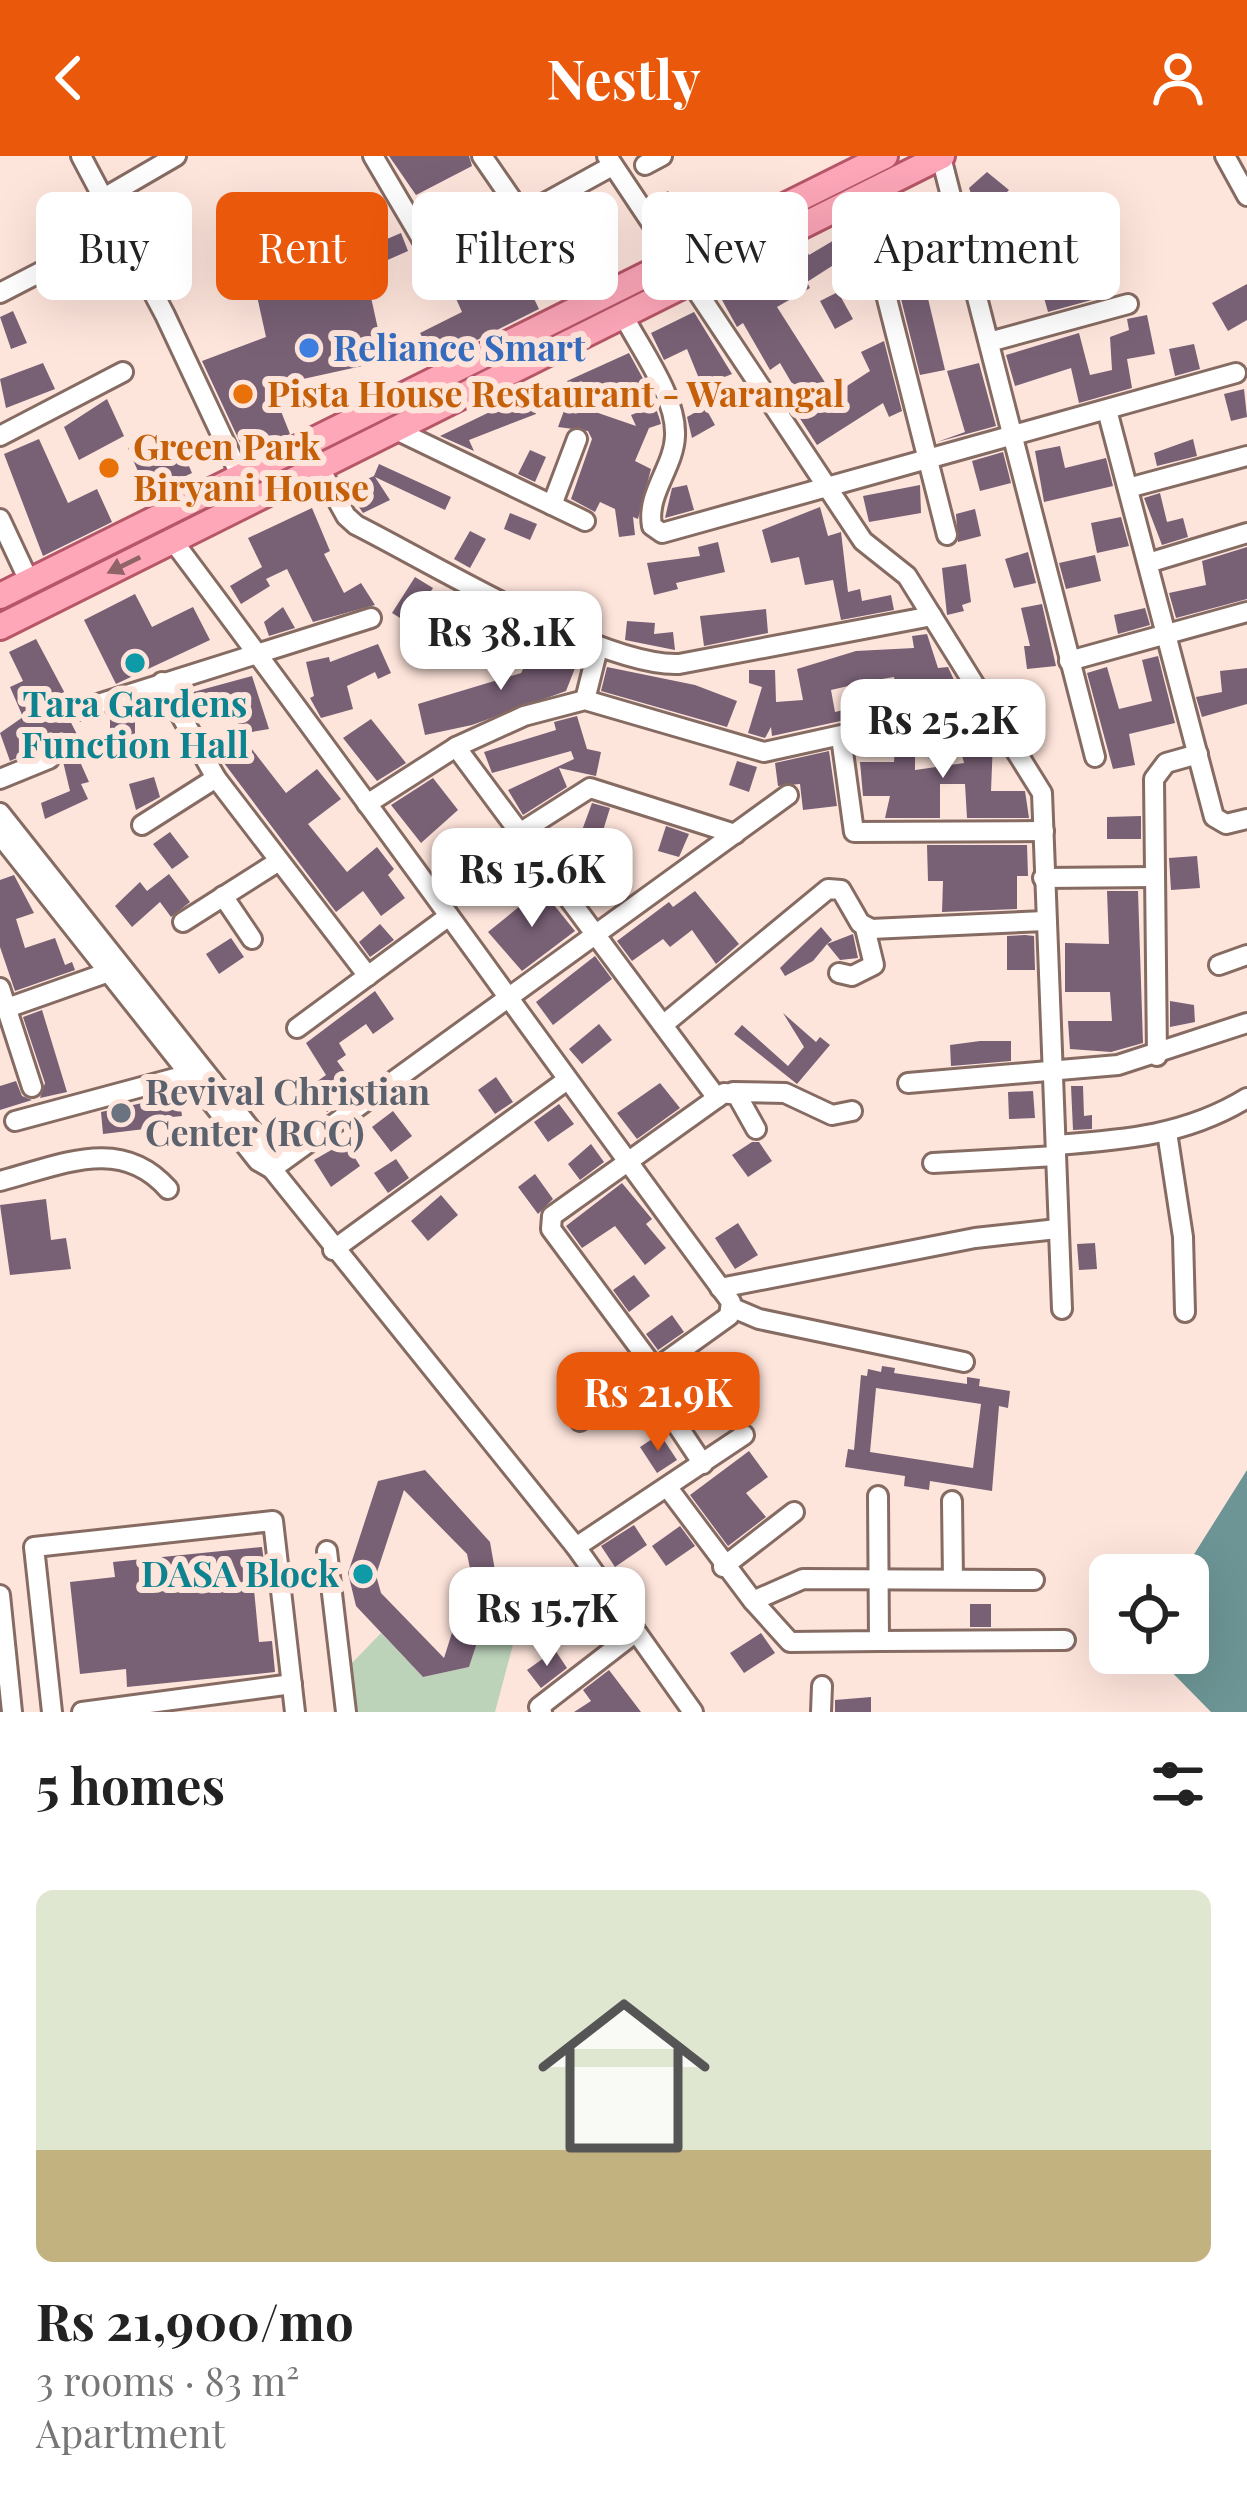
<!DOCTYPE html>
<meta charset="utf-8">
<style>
:root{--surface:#fff;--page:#f6f6f6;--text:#222;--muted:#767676;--line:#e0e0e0;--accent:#ea580c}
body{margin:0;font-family:"Playfair Display",serif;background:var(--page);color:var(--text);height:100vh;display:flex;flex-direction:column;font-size:45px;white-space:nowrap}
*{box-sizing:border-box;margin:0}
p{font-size:39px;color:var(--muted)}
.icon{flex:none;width:66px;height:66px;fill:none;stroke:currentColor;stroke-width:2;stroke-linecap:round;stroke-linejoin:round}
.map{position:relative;height:1556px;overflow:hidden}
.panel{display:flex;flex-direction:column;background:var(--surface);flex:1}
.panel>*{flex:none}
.banner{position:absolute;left:36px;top:36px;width:1176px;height:108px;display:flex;gap:24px}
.buttons{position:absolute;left:1089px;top:1398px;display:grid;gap:24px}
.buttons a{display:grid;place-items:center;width:120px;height:120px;border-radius:18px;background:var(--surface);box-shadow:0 12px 48px #0002;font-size:60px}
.price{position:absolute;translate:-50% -102px;padding:0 27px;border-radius:24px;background:#fff;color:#222;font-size:39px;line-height:78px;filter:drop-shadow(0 3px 6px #0008)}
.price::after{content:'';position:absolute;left:50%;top:72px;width:36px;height:27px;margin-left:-18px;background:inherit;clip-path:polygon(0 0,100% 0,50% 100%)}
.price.on{background:var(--accent);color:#fff}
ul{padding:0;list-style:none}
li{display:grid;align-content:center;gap:24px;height:636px;padding:0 36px}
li+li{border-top:3px solid var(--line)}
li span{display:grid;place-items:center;height:372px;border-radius:18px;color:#555}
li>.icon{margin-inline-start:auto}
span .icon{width:216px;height:216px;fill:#fffc;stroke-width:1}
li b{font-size:51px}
h2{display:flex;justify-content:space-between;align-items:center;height:144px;padding:0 36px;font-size:51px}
.tag{padding:0 42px;border-radius:18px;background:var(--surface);box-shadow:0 12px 48px #0002;font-size:42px;line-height:108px}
.tag.on{background:var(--accent);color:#fff}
header{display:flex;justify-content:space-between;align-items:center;height:156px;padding:0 36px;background:var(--accent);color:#fff;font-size:54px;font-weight:700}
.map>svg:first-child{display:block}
.green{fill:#bcd3ba}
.water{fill:#6d9595}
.building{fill:#786075;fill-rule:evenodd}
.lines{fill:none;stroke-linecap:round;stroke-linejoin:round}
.minor-casing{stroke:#866b62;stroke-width:24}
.major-casing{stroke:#b65668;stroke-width:30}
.minor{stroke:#fff;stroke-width:18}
.major{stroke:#fda7b9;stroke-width:24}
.oneway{fill:#906369}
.shop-dot{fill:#3f7fe0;stroke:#fee5dc;stroke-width:4.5}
.food-dot{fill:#e8710a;stroke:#fee5dc;stroke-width:4.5}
.culture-dot{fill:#0f9aa8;stroke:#fee5dc;stroke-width:4.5}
.worship-dot{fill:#6b7280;stroke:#fee5dc;stroke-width:4.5}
.labels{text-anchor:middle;stroke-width:12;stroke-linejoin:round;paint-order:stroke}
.shop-label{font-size:36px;font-weight:bold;fill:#366cbe;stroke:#fee5dc;text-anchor:start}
.food-label{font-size:36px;font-weight:bold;fill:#c56008;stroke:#fee5dc;text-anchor:start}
.culture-label{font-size:36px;font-weight:bold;fill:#0d838f;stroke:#fee5dc}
.worship-label{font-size:36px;font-weight:bold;fill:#5b616d;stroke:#fee5dc;text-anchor:start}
</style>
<header><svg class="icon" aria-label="back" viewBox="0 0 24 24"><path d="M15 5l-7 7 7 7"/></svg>Nestly<svg class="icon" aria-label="person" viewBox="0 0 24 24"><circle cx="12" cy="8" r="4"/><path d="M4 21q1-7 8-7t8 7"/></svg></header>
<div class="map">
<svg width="1247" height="1556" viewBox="0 0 1247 1556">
<rect width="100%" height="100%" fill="#fee5dc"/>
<polygon class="green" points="497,1426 528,1432 495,1556 358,1556 351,1508 381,1477 423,1521 469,1511"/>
<polygon class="water" points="1247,1314 1247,1556 1211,1556 1153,1497 1188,1497 1188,1419 1181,1419"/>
<g class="building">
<polygon points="389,0 469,0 472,10 416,39"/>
<polygon points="987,16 1009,34 980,64 969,32"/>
<polygon points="668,35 691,69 679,77 656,43"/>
<polygon points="903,51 911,64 878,85 869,71"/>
<polygon points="534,74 548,100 520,114 539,153 435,205 420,177 462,156 450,129 467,121 462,111"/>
<polygon points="401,77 408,95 365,114 385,205 271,230 290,278 245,297 202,205 266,181 255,131 370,101 366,92"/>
<polygon points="836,83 846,101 807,126 810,132 777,151 833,239 870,215 861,196 884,185 902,255 889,261 883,247 817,289 799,261 808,255 780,207 770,214 743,167 737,171 722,144 774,116 804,91 809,99"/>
<polygon points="920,109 945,214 920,219 894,115"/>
<polygon points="1089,116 1099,142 1048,156 1041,131"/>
<polygon points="1247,128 1247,164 1228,175 1212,147"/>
<polygon points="838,136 853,163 835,173 820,145"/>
<polygon points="13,155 27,187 11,193 0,161"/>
<polygon points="694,156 732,218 702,230 687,193 664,204 651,177"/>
<polygon points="1147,159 1155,198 1127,203 1132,232 1079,247 1071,212 1015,230 1006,199 1079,177 1090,219 1112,214 1110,181 1129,174 1127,163"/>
<polygon points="1194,188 1200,213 1175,220 1169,193"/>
<polygon points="629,197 646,228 575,249 636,270 631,259 655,250 659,261 661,268 649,272 635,305 651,313 638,363 633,361 635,379 619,381 615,353 600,346 595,356 571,343 592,283 588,275 558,271 572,233 567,225"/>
<polygon points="43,207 55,233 6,252 0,223"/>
<polygon points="979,207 996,270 937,286 965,276 947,215"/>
<polygon points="1244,233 1247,261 1231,265 1224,238"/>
<polygon points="527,238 536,258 469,284 474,295 440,280"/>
<polygon points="107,243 124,280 79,304 64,271"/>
<polygon points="705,251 715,269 692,282 687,261"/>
<polygon points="39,283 68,347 97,333 112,366 43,400 4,298"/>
<polygon points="1193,283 1197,300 1157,310 1154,297"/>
<polygon points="141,286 146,296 159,290 164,301 182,294 192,317 175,325 178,333 151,346 128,292"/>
<polygon points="1060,290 1065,312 1106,302 1113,330 1044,346 1035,295"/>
<polygon points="530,294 546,301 535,326 518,318"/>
<polygon points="1003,296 1011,327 980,335 972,305"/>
<polygon points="379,308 451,341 445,354 375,321 390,344 363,357 346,332 374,320"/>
<polygon points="687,329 694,354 665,362 672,332"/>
<polygon points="920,329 921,357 869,366 863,340"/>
<polygon points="1160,337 1167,366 1183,362 1188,381 1162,389 1144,342"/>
<polygon points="820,351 828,380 841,376 848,436 860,433 862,445 891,439 894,454 841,464 833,424 805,429 799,401 771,407 762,374"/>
<polygon points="312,352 330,395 324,398 344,437 361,427 375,449 313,466 287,413 266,423 270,430 241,448 230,430 262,411 248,382"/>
<polygon points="975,353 981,380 958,386 956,358"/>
<polygon points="510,357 537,368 530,384 504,373"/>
<polygon points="1121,361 1129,390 1097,397 1091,367"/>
<polygon points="470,375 486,383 470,412 454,403"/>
<polygon points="718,386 725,416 676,427 678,433 654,439 647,407 700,400 698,391"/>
<polygon points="1247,391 1247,443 1176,462 1169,437 1206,429 1202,405"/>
<polygon points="1028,396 1036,427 1014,432 1005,403"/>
<polygon points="1095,399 1101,425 1066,433 1059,407"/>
<polygon points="966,408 971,446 962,449 964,455 947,459 942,412"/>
<polygon points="415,421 433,432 410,468 392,457"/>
<polygon points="135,438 152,471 193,451 210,484 116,528 84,464"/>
<polygon points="1042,448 1056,510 1027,513 1024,490 1030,490 1021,452"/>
<polygon points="283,451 295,472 269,480 264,466"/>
<polygon points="1145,452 1150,469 1118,478 1114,459"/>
<polygon points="766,453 768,477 704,490 700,460"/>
<polygon points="627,465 655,467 654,478 673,476 675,494 625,484"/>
<polygon points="927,478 938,512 948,511 961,539 901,552 894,521 870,525 831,534 835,556 875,547 877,557 772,580 771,571 765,582 748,577 762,531 749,527 749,514 775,514 776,546 803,544 797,513 856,495 914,492 912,480"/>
<polygon points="36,483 69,545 66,557 81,586 73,590 89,626 81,628 88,643 45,663 41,647 70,635 61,597 45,590 10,605 0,577 23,561 10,531 23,525 9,496"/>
<polygon points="378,488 391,517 378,523 375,516 347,530 353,553 321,562 310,542 314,540 306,506 329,501 330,506"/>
<polygon points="536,489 579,502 566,535 472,569 425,579 418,548 521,517"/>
<polygon points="1158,500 1175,567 1129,578 1135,609 1113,613 1087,517 1107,511 1119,553 1152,545 1142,504"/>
<polygon points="607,511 695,529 737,545 727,571 601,535"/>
<polygon points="1247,512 1247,548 1202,561 1196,541 1222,536 1220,515"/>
<polygon points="252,520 269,573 240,578 235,546 211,551 213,561 198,563 187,544 186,538"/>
<polygon points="577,560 587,593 601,596 596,620 559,612 567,631 523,659 508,634 574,603 571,595 492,617 484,596 556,574 554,566"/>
<rect x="110" y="561" width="25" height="26"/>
<polygon points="980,562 986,586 993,585 991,635 1025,635 1029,662 967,662 965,628 940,628 940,662 885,662 890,640 863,640 860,606 894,606 895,592 901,588 915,588 915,614 964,607 954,568"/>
<polygon points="371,563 406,607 377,625 343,582"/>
<polygon points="244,583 286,637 317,613 341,643 308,668 347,716 377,691 394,713 388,719 405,742 381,760 363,735 336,756 221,603"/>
<polygon points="829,595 837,650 803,654 800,628 778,630 775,607"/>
<polygon points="737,605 757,611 749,636 729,629"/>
<polygon points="154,621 160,641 136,654 129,628"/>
<polygon points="433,622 458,654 421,687 391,649"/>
<polygon points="592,647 610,652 593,707 602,717 580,735 541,682 557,673 573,699"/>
<polygon points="1141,660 1141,683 1107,683 1107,661"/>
<polygon points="666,670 689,678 679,701 658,695"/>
<polygon points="170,676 189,701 172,713 153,688"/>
<polygon points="469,689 482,707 455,728 441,710"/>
<polygon points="927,689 1027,689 1028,720 1017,720 1017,753 942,756 943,725 928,725"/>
<polygon points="1197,700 1200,732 1171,734 1169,702"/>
<polygon points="169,718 190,746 171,761 160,746 132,771 115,750 140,726 147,735"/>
<polygon points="14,719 34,757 16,763 25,792 55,782 65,809 72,806 75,814 15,835 0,791 0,724"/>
<polygon points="541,733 575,775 522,815 488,776"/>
<polygon points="695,735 739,788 716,808 692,774 670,791 663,783 632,805 617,785 669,746 673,751"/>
<polygon points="1107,735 1138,735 1143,887 1111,896 1070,893 1068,865 1112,865 1110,836 1065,836 1065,787 1109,788"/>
<polygon points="380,768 394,784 370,801 359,786"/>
<polygon points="821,771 832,784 827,788 853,778 858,802 840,804 827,788 813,805 785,820 780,812"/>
<polygon points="1025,779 1034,780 1035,814 1007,814 1007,780"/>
<polygon points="231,782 244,801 219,818 206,798"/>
<polygon points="595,800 612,823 553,869 536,846"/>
<polygon points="375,835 394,863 373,878 366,868 339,887 346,899 337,905 358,934 327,956 308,932 326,919 306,887"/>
<polygon points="1170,845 1194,849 1195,866 1170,871"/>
<polygon points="42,854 67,936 40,942 45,927 23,861"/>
<polygon points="783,857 816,886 820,881 830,889 797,928 734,878 742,869 788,910 804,891"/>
<polygon points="599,868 612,884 582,908 569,893"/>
<polygon points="980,885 1011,885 1011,905 951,910 950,889"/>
<polygon points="496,921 513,946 495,958 478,934"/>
<polygon points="16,925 22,940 32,944 0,954 0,930"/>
<polygon points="660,927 680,952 637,983 617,957"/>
<polygon points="1071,930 1083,930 1084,960 1092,959 1092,973 1073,974"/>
<polygon points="1033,935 1035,962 1009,963 1008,936"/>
<polygon points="179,939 182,960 152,963 153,972 103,978 101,956"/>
<polygon points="559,948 574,968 548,986 534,966"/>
<polygon points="393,955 412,980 391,996 372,971"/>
<polygon points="345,986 360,1010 331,1031 314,1004"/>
<polygon points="752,986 759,986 772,1005 748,1021 732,999"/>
<polygon points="591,988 604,1006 580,1024 568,1008"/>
<polygon points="396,1003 409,1022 388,1037 374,1017"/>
<polygon points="535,1018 553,1043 538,1058 518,1031"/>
<polygon points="622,1027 652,1063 646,1068 666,1092 645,1109 615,1070 582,1092 566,1070"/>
<polygon points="441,1039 458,1059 428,1085 411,1065"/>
<polygon points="46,1043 51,1084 66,1082 71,1113 10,1119 0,1049"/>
<polygon points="738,1067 758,1099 735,1113 715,1082"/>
<polygon points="1095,1087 1097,1113 1079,1114 1077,1088"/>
<polygon points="634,1119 650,1140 629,1156 613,1134"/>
<polygon points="672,1159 684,1176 658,1194 646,1178"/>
<path d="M882,1210L895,1212L894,1217L967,1228V1221L980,1223L979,1230L1010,1235L1008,1252L999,1250L992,1335L930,1325L929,1334L904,1330L905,1320L845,1311L848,1293L854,1294L861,1219L867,1220L868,1213L881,1216ZM876,1232L981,1248L973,1312L870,1296Z"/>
<polygon points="660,1278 677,1304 657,1317 640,1291"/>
<polygon points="749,1295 768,1321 746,1337 766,1361 728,1390 690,1339"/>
<path d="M425,1314L490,1386L497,1426L469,1511L423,1521L356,1450L348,1417L378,1325ZM404,1334L467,1398L471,1417L444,1502L381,1437L376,1419Z"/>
<polygon points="634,1369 647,1389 615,1411 601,1390"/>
<polygon points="680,1370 695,1390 666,1410 652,1390"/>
<polygon points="262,1391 266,1421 253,1423 259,1486 272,1485 275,1516 127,1531 126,1513 80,1518 70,1426 115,1421 113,1406"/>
<rect x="970" y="1448" width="21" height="23"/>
<polygon points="761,1477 775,1497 744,1517 730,1497"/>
<polygon points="555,1494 567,1512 541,1532 527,1514"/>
<polygon points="609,1514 641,1556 574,1556 591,1545 583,1534"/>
<polygon points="871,1541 871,1556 835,1556 835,1544"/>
</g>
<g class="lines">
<defs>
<g id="minor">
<polyline points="81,0 165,159 242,323"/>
<polyline points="373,0 436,107 612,10"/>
<polyline points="482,0 522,58"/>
<polyline points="607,0 863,385 907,420 1042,637 1062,1153"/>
<polyline points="1225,0 1247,40"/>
<polyline points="941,1 1095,601"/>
<polyline points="645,9 662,0"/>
<polyline points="102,43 176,0"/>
<polyline points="839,49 879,111 947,379"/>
<polyline points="0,137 118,76"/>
<path d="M623,159C640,192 677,241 675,280C674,311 646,338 652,370L662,377L1236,217"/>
<polyline points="989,186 1128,148"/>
<polyline points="1107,254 1214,661 1226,668 1247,663"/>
<polyline points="394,273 585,365"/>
<polyline points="0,280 123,216"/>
<path d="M319,311L346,360L356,369C432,407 601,511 679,508L932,460"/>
<polyline points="1128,332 1247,300"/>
<polyline points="552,349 577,283"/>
<polyline points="0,363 29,425"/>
<path d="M173,385C362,636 544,893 731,1146L729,1160L655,1213L551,1073L552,1060L717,942L724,937L737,939L756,973"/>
<polyline points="1148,407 1247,377"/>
<polyline points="1069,505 1247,456"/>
<polyline points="162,526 216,622 368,820"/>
<polyline points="585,544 598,492"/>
<polyline points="79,554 371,462"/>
<polyline points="841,581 854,676 1044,675"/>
<polyline points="456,591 717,942"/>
<polyline points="0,623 49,603"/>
<polyline points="367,648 456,591 524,560 585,544 764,596 986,547"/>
<polyline points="0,657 268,995 272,1013"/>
<polyline points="142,669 216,622"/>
<polyline points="521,676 590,632 735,678"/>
<polyline points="0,679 258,1005 272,1013 576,1391 693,1556"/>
<polyline points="1043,722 1155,721"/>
<polyline points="223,740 252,783"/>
<polyline points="183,766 279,705"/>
<polyline points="1219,809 1247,799"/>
<polyline points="839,817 852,820 874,809 865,772"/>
<polyline points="0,832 32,931"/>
<polyline points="7,852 109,816"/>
<polyline points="663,869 828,733 841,734 860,767 871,773 1045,765"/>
<polyline points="297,872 449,760"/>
<polyline points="1157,900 1154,623 1166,607 1198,598"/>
<polyline points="908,927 1118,909 1247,867"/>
<polyline points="733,936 785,937 832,959 852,955"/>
<polyline points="15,965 190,918"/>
<polyline points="1167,976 1183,1081 1185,1156"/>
<path d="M1056,989C1125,984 1187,979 1247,942"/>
<polyline points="933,1007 1056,1000"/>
<polyline points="272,1013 788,639"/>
<path d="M0,1025C61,1009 121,979 168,1033"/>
<polyline points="333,1094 567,924"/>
<polyline points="720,1132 975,1082 1057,1073"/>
<polyline points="733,1152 759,1163 964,1206"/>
<polyline points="580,1265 655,1213"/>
<polyline points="675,1266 703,1308"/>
<polyline points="668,1332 753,1445 803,1423 1034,1424"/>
<polyline points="952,1345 953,1423"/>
<polyline points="576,1391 744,1279"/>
<polyline points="327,1395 346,1556"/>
<polyline points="723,1411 794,1356"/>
<polyline points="0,1439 12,1556"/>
<polyline points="753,1445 790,1486 879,1485 878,1340"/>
<polyline points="879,1485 1065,1484"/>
<polyline points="52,1556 34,1391 273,1365 295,1556"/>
<polyline points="82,1556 292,1528"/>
<polyline points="542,1556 539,1551 636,1476"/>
<polyline points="821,1556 822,1530"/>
</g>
<g id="major">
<polyline points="0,440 885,0"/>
<polyline points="0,471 942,0"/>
</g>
</defs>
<use href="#minor" class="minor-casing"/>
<use href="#major" class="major-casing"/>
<use href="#minor" class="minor"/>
<use href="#major" class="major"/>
</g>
<defs><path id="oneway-solid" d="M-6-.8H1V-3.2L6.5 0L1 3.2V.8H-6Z" transform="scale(3)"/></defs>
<use class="oneway" href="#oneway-solid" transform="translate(124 409) rotate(154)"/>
<circle class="shop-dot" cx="309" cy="192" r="12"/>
<g class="food-dot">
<circle cx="243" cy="238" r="12"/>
<circle cx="109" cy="312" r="12"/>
</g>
<g class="culture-dot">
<circle cx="135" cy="507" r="12"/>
<circle cx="363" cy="1418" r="12"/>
</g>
<circle class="worship-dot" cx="121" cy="957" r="12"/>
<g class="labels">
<g class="shop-label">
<text x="333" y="205">Reliance Smart</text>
</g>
<g class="food-label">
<text x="267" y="251">Pista House Restaurant - Warangal</text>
<text x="133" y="304">Green Park<tspan x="133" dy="41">Biryani House</tspan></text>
</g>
<g class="culture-label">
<text x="135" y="561">Tara Gardens<tspan x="135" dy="41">Function Hall</tspan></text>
<text x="339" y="1431" text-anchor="end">DASA Block</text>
</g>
<g class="worship-label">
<text x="145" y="949">Revival Christian<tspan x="145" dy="41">Center (RCC)</tspan></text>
</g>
</g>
</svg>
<div class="buttons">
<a><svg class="icon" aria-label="locate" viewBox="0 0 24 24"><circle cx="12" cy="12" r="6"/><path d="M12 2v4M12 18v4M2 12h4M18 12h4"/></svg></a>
</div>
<b class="price" style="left:501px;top:537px">Rs 38.1K</b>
<b class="price" style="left:943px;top:625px">Rs 25.2K</b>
<b class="price" style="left:532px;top:774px">Rs 15.6K</b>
<b class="price on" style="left:658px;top:1298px">Rs 21.9K</b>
<b class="price" style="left:547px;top:1513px">Rs 15.7K</b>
<div class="banner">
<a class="tag">Buy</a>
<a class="tag on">Rent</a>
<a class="tag">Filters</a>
<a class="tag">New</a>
<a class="tag">Apartment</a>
</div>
</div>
<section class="panel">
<h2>5 homes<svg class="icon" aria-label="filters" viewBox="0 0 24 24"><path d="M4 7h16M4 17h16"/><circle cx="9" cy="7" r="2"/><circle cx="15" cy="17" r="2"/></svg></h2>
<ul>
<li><span style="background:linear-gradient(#dfe7d0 70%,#c2b280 0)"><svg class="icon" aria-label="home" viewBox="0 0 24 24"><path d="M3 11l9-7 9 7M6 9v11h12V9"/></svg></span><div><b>Rs 21,900/mo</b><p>3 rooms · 83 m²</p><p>Apartment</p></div></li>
</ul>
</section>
